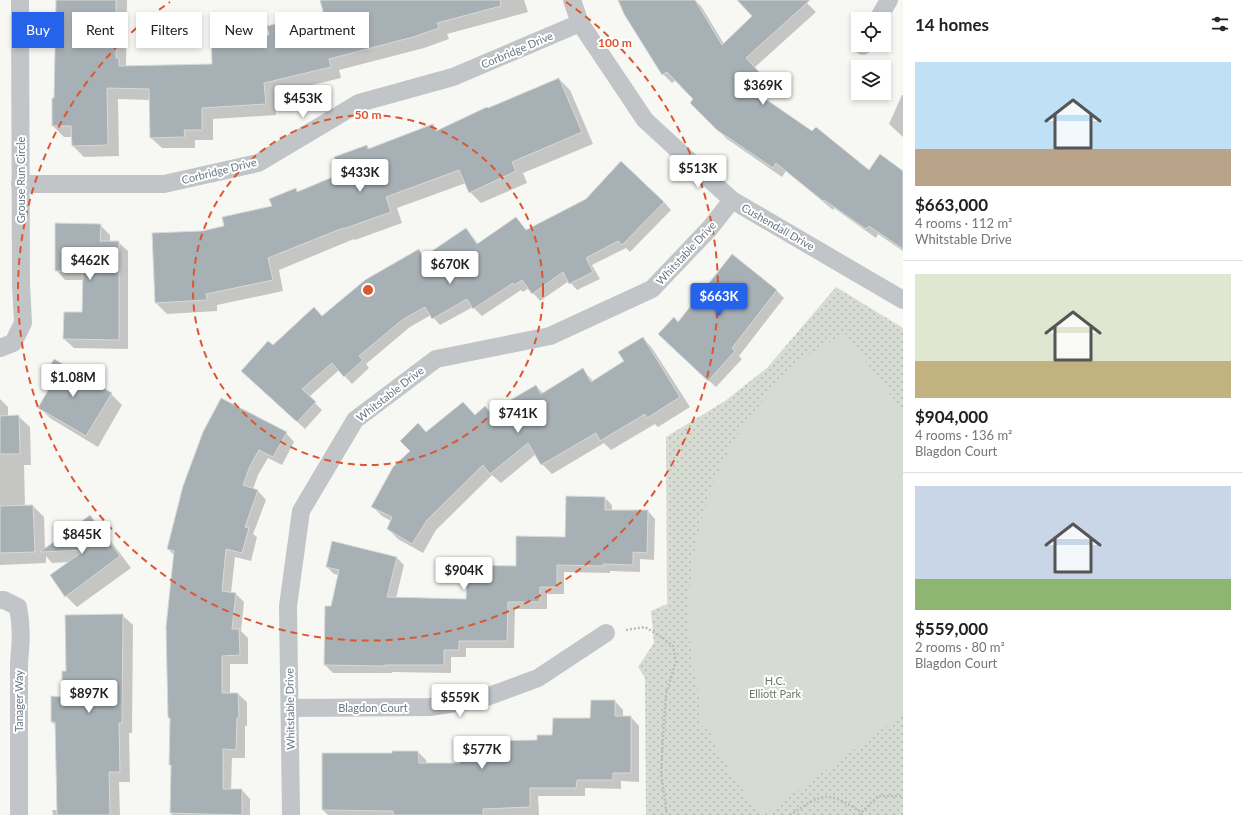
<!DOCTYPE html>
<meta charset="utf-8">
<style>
:root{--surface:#fff;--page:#f2f2f2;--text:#202124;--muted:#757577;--line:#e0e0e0;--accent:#2563eb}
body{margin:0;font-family:Lato,sans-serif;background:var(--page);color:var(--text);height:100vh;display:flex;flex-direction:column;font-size:15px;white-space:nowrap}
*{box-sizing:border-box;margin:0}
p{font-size:13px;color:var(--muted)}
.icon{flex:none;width:22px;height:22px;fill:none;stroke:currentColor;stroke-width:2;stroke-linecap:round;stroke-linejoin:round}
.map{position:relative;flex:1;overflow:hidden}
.sheet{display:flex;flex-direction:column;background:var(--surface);width:340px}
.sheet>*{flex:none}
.top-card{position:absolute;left:12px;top:12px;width:380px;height:36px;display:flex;gap:8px}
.controls{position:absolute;left:851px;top:12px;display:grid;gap:8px}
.controls a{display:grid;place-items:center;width:40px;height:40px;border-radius:0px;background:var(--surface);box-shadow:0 2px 6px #0003;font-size:20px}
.price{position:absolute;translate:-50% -34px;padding:0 9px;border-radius:4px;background:#fff;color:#222;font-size:13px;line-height:26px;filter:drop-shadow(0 1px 2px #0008)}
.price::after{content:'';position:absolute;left:50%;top:24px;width:12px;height:9px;margin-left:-6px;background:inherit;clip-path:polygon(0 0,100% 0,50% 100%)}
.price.active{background:var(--accent);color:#fff}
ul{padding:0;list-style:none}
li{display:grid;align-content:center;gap:8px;height:212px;padding:0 12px}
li+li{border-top:1px solid var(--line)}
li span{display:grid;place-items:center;height:124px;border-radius:0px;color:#555}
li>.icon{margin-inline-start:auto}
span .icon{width:72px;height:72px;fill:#fffc;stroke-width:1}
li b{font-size:17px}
h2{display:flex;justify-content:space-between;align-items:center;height:48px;padding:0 12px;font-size:17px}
.pill{padding:0 14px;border-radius:0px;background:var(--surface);box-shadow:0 2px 6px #0003;font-size:14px;line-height:36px}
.pill.active{background:var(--accent);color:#fff}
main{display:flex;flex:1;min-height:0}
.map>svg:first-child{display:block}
.green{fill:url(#green-dots)}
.pitch{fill:#d7dcd3}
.shadow{fill:#0003}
.building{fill:#a7b0b5;stroke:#d9d9d7}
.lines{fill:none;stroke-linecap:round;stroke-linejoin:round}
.path{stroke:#b9bcbe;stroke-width:2.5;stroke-dasharray:2 2;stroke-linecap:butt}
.street{stroke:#c1c5c8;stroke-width:18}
.ring{fill:none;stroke:#dc562f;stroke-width:2;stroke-dasharray:7 5}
.labels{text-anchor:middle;stroke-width:4;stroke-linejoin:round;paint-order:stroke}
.street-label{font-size:11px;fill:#677784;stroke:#fff}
.park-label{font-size:11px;fill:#6a7b66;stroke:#fff}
.centre{fill:#dc562f;stroke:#fff;stroke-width:2}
.ring-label{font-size:12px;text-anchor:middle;font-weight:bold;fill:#dc562f;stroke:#fff;stroke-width:4;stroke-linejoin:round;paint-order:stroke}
</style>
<main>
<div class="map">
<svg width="903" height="815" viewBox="0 0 903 815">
<defs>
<pattern id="green-dots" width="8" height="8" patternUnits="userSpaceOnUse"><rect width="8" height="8" fill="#d7dcd3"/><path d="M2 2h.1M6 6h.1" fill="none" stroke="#b2b7b1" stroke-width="1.8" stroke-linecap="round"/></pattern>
</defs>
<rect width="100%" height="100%" fill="#f7f7f4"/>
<polygon class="green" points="836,287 903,328 903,815 646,815 645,678 638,667 654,643 651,611 667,604 666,437 725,401 767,368"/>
<polygon class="pitch" points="845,333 903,412 903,714 764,815 761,815 736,781 715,746 708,727 700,726 701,707 692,659 688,618 690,583 694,552 701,521 714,481 732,443 754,411 780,382 808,355"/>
<g class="shadow">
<polygon points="57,0 127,0 126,67 213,65 271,35 324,13 321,0 524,0 528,12 447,34 449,39 424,48 339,70 341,78 275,94 276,115 213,119 213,140 195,140 195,148 162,148 151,138 150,100 118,99 119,156 84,157 73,146 73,137 64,137 53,126"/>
<polygon points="619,0 695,0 701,6 724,44 753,16 738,0 804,0 816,12 754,68 772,86 761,97 869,171 903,172 903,251 878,234 876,238 834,208 833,210 786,171 782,177 727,139 691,103 695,100 676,80 672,83 663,74"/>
<polygon points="559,79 570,90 593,144 523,173 527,183 481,203 470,192 466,183 397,208 402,223 355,240 354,239 279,270 283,291 217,305 217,311 167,314 156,303 202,232 226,227 274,207 296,190 299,192 341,175 367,146 370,149 433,126 438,131"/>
<polygon points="902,95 903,95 903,137 889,124"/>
<polygon points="664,202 671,210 630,252 626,248 592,265 600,279 577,290 569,281 540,301 529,288 523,292 521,290 482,316 473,307 440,325 431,315 410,327 366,364 369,368 352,384 339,370 309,397 322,410 305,429 250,378 273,346 322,317 419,251 425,257 466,229 473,237 478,244 516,218 527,231"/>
<polygon points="100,225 110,235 110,242 118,242 128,251 128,349 74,348 64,339 83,313 84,280 65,280 56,270"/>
<polygon points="732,256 777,291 784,298 739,356 742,359 716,387 666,342 679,323"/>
<polygon points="643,338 652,348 690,407 658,427 655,424 611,450 604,443 552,474 542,464 536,454 501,483 492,475 436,530 423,553 398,539 388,529 391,521 382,516 372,506 411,451 426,433 475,416 491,413 536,386 543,393 583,370 593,381 626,362"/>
<polygon points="43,379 111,394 122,405 98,447 50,418 39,407 51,387"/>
<polygon points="0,399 8,407 8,416 18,416 30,427 31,465 24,465 25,506 33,506 44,517 45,549 90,516 101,528 131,568 77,607 66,596 70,562 52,563 46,556 46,563 0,565"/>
<polygon points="286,433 294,442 282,465 268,458 258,475 253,489 258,491 266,500 253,534 257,537 251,561 235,557 231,593 236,594 244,602 241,631 248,638 248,664 230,664 230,694 238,694 247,702 247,726 245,726 245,758 232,758 231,790 242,790 250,799 250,815 172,815 171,813 172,767 170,765 171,720 169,718 175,556 168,549 184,487"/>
<polygon points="605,498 612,505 612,511 648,511 655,519 654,560 640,559 640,572 610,571 610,573 564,572 564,594 547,594 547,609 515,609 514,648 466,648 466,657 451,657 451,673 392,672 392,673 333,673 325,665 326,607 332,607 339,575 334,574 327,567 397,558 404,565 396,598 467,600 517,567 566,538"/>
<polygon points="122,615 133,625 132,733 129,733 130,782 119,782 120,815 53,815 52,810 58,810 56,726 52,722 63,698 67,672"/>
<polygon points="615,701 623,710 623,717 631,717 639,726 639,782 621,781 621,789 585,788 585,796 538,796 539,815 328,815 323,810 393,754 418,752 426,760 427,764 461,764 553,736 591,719"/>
</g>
<g class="building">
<polygon points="56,0 116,0 116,58 119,58 119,66 212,64 211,38 269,35 267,26 323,12 320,0 500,0 501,6 437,23 439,28 413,37 329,59 331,67 264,83 266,104 202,108 202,130 184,130 185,137 150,138 149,89 107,88 108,145 72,146 71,126 52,126 52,98 54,98"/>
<polygon points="618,0 695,0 722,45 752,16 737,0 810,0 746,58 764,77 751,89 812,131 816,127 869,170 880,154 903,171 903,249 869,226 866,229 824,200 823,201 776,163 773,168 717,130 690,103 693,99 667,72 662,75 624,14"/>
<polygon points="559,78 582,132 512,162 516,171 469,193 459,170 386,197 391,212 343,229 343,228 268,258 273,280 206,294 207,300 155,303 152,233 202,231 224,226 222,217 272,206 269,199 296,188 297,192 340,174 334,157 367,145 368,149 433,124 436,131 487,107 488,108"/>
<polygon points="621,161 664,202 622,245 618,241 586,258 593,272 569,284 563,272 532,294 522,280 514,285 513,283 473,309 467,299 432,319 425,307 402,320 359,356 363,360 344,377 332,363 302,389 316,402 297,422 241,371 268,341 273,345 314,307 322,316 365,280 419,249 423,257 466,228 477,244 516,217 526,230 586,199"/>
<polygon points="55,223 101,224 100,241 119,241 119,340 63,339 64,312 82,312 83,271 55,271"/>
<polygon points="732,254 777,290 732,348 735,351 708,381 658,334 674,317 678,322"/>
<polygon points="643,337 680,397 647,418 645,414 600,441 596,433 541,465 528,443 490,474 483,465 427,520 412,544 387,529 392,517 371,507 393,467 410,451 400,441 418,423 426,432 463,402 475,415 485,406 490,412 536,385 541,394 583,368 591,382 624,361 618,352"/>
<polygon points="54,359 112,393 86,436 38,408 51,385 42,379"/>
<polygon points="221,398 287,432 273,457 259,450 250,466 243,485 258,490 245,527 249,528 242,553 226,549 222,591 236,593 232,629 239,629 240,655 222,656 222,693 238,693 239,718 237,718 236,750 223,749 223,789 242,789 242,815 170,813 171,765 169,765 170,718 168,718 166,627 174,551 167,549 183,486 203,432"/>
<polygon points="19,415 20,454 0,454 0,416"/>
<polygon points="566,496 605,497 605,510 648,510 647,553 633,552 633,565 603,564 603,566 557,565 557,587 540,587 540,602 508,602 507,641 459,641 459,650 444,650 444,665 385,665 385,666 324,665 325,606 331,606 339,570 326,567 332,541 397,557 387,597 466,599 467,565 516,566 516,536 565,537"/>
<polygon points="33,505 35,552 0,553 0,506"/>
<polygon points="90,515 120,556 65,597 50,575 85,550 40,552"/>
<polygon points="123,614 122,723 119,723 120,772 109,772 110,815 57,815 55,722 51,722 51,696 62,697 62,671 66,671 65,615"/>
<polygon points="591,700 615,700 615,716 631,716 631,773 613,773 613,780 577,780 576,788 530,788 530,807 483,809 483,815 393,815 393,811 322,810 322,753 392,753 392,751 418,751 419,763 460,763 459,745 489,744 489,741 537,740 537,735 552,735 553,718 590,718"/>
</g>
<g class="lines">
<g class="path">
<polyline points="626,630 645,627 663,638 673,646 676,661 666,694 663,737 661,773 667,815"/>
<path d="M790,815C801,808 814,797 827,797C839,797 852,807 862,812"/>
<polyline points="859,815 878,796 903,796"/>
</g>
<g class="street">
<polyline points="572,0 580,23 645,120 732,200 903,300"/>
<polyline points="878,19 889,0"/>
<polyline points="863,46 863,45"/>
<polyline points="20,184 164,184 258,163 359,103 453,77 580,23"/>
<polyline points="0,348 13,343 23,323 21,284 20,0"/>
<path d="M0,600H4L18,607C22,628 21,641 19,663V815"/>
<polyline points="290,708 430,707 481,699 538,678 606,633"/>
<polyline points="291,815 288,606 301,511 355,420 436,359 550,336 652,289 710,228 732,200"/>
</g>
</g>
<g class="ring">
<circle cx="368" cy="290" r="175"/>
<path d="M566 2A350 350 0 1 1 170 2"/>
</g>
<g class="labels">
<g class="street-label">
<text transform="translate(517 50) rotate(-23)" y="4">Corbridge Drive</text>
<text transform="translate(219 171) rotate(-14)" y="4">Corbridge Drive</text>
<text transform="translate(21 180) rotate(-90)" y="4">Grouse Run Circle</text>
<text transform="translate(778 227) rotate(30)" y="4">Cushendall Drive</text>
<text transform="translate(686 253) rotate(-47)" y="4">Whitstable Drive</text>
<text transform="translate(390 394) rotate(-38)" y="4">Whitstable Drive</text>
<text transform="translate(19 701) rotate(-90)" y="4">Tanager Way</text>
<text x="373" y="712">Blagdon Court</text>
<text transform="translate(290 709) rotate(-91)" y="4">Whitstable Drive</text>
</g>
<g class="park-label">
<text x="775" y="685">H.C.<tspan x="775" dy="13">Elliott Park</tspan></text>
</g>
</g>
<circle cx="368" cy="290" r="6" class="centre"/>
<g class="ring-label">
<text x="615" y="47">100 m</text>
<text x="368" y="119">50 m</text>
</g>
</svg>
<div class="controls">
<a><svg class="icon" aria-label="locate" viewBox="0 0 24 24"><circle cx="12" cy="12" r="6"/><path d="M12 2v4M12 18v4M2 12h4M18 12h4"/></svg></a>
<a><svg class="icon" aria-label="layers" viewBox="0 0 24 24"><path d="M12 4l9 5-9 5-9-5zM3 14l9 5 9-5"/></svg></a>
</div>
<b class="price" style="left:763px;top:106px">$369K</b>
<b class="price" style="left:303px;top:119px">$453K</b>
<b class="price" style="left:698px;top:189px">$513K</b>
<b class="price" style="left:360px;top:193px">$433K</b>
<b class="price" style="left:90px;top:281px">$462K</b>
<b class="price" style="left:450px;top:285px">$670K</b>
<b class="price active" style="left:719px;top:317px">$663K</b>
<b class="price" style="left:73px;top:398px">$1.08M</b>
<b class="price" style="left:518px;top:434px">$741K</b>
<b class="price" style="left:82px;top:555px">$845K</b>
<b class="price" style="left:464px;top:591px">$904K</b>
<b class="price" style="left:89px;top:714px">$897K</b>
<b class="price" style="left:460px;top:718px">$559K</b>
<b class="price" style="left:482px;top:770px">$577K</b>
<div class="top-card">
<a class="pill active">Buy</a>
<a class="pill">Rent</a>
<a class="pill">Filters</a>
<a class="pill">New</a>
<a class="pill">Apartment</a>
</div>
</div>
<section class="sheet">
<h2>14 homes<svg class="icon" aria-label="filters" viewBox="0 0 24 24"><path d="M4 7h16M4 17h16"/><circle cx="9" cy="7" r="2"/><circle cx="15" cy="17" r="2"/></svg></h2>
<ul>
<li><span style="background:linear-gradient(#bfe0f5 70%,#b9a48a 0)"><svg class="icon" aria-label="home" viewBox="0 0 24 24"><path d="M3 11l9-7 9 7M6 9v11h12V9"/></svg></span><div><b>$663,000</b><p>4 rooms · 112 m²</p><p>Whitstable Drive</p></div></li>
<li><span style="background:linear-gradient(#dfe7d0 70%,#c2b280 0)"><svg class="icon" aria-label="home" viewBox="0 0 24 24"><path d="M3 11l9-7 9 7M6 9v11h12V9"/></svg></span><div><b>$904,000</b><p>4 rooms · 136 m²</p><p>Blagdon Court</p></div></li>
<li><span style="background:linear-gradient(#c9d6e8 75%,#8fb573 0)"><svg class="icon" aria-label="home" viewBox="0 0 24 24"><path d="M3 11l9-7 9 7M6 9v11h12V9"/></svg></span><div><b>$559,000</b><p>2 rooms · 80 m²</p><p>Blagdon Court</p></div></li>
</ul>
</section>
</main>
